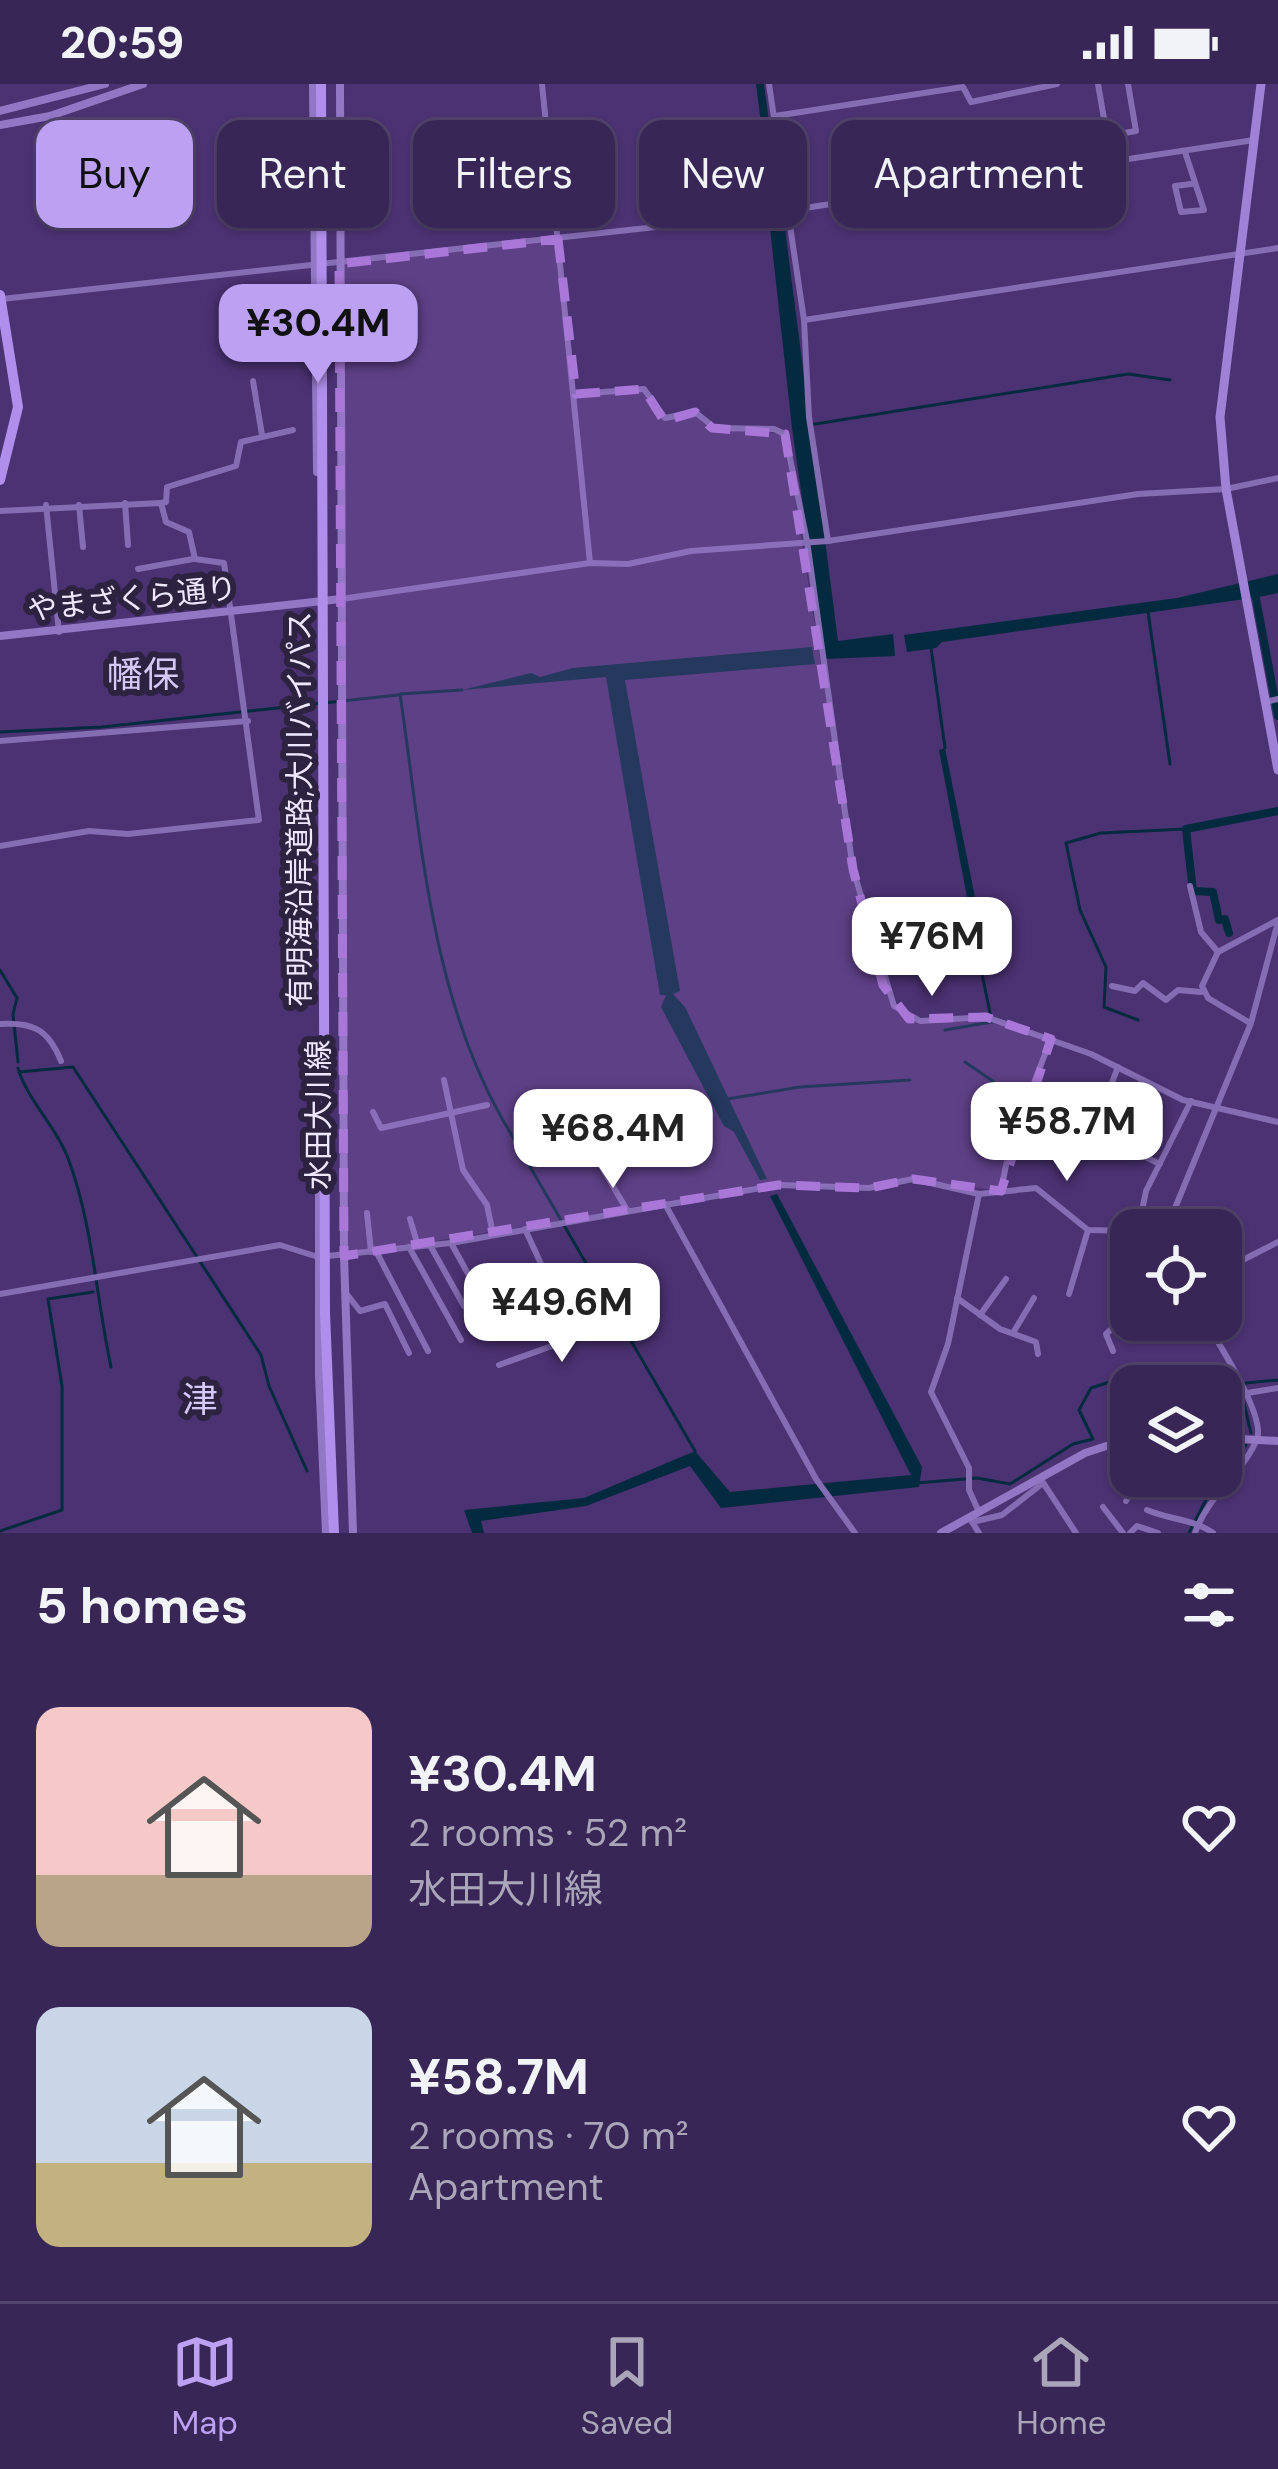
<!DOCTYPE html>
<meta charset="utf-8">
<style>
:root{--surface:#382656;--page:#3f2e5c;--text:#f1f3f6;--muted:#aba5b9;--line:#52436c;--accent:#bca0f2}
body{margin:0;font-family:"DM Sans","Noto Sans JP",sans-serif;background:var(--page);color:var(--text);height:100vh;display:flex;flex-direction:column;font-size:45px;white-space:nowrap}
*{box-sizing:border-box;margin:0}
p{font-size:39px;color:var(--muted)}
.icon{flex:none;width:66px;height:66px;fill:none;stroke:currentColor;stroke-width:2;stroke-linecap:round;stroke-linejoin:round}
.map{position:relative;height:1449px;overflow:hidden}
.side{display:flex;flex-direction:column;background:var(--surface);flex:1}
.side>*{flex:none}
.hud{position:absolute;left:36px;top:36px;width:1206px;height:108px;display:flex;gap:24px}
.buttons{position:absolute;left:1110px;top:1125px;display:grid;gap:24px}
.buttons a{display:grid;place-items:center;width:132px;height:132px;border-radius:24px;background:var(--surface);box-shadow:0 3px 9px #0004,0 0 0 3px var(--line);font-size:60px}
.price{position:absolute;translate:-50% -102px;padding:0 27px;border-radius:24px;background:#fff;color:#222;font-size:39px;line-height:78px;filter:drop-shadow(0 3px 6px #0008)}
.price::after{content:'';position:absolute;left:50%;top:72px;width:36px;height:27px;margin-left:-18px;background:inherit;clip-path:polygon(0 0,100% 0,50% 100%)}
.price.current{background:var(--accent);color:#111}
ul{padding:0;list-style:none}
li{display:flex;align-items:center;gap:36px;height:300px;padding:0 36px}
li span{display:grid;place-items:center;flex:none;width:336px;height:240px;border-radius:24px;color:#555}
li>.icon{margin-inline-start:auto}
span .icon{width:144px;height:144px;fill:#fffc;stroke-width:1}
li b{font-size:51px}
h2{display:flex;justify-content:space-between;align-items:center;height:144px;padding:0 36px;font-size:51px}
.chip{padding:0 42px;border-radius:24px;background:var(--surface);box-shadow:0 3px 9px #0004,0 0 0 3px var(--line);font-size:42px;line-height:108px}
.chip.current{background:var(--accent);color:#111}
.status{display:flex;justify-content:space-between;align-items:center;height:84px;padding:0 60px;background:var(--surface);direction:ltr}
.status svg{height:33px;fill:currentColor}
.tabs{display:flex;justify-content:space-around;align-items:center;height:168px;border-top:3px solid var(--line);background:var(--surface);font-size:33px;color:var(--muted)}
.tabs a{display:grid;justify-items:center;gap:6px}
.tabs .current{color:var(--accent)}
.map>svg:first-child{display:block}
.water{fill:#042a40}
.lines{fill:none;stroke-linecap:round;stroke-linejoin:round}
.stream{stroke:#042a40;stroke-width:3}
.canal{stroke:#042a40;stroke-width:8}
.street{stroke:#856db3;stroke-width:6}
.secondary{stroke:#9277c4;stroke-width:8}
.primary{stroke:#9f81d5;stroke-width:9}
.highway{stroke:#b08fec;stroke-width:10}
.marked{fill:#a977d8;fill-opacity:0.2;stroke:#a977d8;stroke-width:9;stroke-dasharray:24 15;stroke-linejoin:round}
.labels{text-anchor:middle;stroke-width:12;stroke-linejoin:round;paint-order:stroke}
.street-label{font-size:30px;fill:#eee7fe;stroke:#2d2340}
.quarter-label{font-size:36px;fill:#d6c8f6;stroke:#2d2340}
</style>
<div class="status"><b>20:59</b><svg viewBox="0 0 49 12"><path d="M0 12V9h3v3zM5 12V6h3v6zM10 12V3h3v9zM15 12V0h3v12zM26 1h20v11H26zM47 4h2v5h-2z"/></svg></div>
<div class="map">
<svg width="1278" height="1449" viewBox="0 0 1278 1449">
<rect width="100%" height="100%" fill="#4b3273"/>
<g class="water">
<polygon points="758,35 766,38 774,59 838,557 893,550 895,572 825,575 792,344"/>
<polygon points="1278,490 1278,509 1259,513 942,558 936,564 907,568 904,551 1177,514"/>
<polygon points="812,563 815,580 625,596 680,907 673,910 685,923 767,1095 760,1096 734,1048 724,1042 661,923 666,911 660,911 606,593 462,606 531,589 540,593 573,584"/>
<polygon points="945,664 980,838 984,863 977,866 939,666"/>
<polygon points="777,1110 922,1383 919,1403 721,1424 690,1382 586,1422 481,1437 484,1449 472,1449 464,1426 584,1414 695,1367 730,1408 911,1391 770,1112"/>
</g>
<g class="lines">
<g class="stream">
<polyline points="803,342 1128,290 1170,296"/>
<polyline points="1148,528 1170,680"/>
<polyline points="931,564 945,664"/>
<path d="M462,606L400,610C421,752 430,905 500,1031L695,1367"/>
<polyline points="0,648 102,643 398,611"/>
<polyline points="0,886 17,914 13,930 18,978"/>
<polyline points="1138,936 1104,923 1106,883 1080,826 1066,759 1101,749 1186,745"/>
<polyline points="945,946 992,938 977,866"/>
<polyline points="965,978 1010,1009 1018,1021"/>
<path d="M18,984C27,1016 56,1042 68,1074C93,1141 96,1213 111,1283"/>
<polyline points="19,988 73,983 261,1271 269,1302 307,1387"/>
<polyline points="727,1015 800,1003 910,996"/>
<polyline points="1251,1349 1241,1307 1246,1299 1278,1296"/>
<polyline points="1221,1388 1246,1361"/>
<polyline points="916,1399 977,1394 1010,1400 1073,1360 1093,1355 1079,1326 1091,1304 1132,1291"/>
<polyline points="0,1447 62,1426 62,1302 48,1215 93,1208"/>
<polyline points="1189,1449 1218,1392"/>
</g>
<g class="canal">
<polyline points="760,0 766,46"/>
<polyline points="1254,504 1278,632"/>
<polyline points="1229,849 1225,835 1219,836 1213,808 1193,807 1186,745 1278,727"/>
</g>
<g class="street">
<polyline points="542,0 590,479"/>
<polyline points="769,0 804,236 809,333 828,457"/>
<polyline points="1098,0 1107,52 1136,47 1128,0"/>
<polyline points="775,32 963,3 971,18 1057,0"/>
<polyline points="1185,68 1204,126 1181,128 1175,102 1191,100"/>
<polyline points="798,125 1254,56"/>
<polyline points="2,215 656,143 661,123 762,109"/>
<polyline points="804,236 1278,164"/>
<polyline points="253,297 262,351"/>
<polyline points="576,310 644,305 665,334 695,328 715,344 774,345 785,350 807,457 853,785 894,922 920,937 986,933 1091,970 1183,1016 1278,1038"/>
<polyline points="125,419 128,461"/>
<polyline points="161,419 166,418 167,403 236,382 241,358 293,346"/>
<polyline points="46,421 59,548"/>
<polyline points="79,421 83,463"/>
<polyline points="0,427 161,419 166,438 189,448 195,475 224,479 259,736 128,750 89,747 0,762"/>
<polyline points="138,485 193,475"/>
<polyline points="341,515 590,479 628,480 691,467 828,457 1138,410 1226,405 1278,394"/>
<polyline points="1265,618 1278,615"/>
<polyline points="0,657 248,637"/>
<polyline points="1190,802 1201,848 1218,868"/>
<polyline points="1112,902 1135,907 1143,899 1166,916 1178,906 1201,908"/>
<polyline points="1250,939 1208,914 1202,902 1218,868 1278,836"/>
<path d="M0,940C33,938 48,945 61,977"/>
<polyline points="444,996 463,1086 487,1121 493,1150"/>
<polyline points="373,1028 381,1044 487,1021"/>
<polyline points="1099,1032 1118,983"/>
<polyline points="578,1043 627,1126"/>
<polyline points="1139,1070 1160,1080"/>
<polyline points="1001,1107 1010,1060 1051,955"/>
<polyline points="979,1110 948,1260 931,1308 969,1384 969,1406 979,1428"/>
<polyline points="665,1120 816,1395 855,1449"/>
<polyline points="367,1129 371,1168"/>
<polyline points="410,1135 418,1162"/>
<polyline points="525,1145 575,1254"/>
<polyline points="1138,1146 1146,1107 1191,1017"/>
<polyline points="1166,1146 1251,939 1278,838"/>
<polyline points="451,1159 477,1206"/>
<polyline points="409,1163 461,1256"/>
<polyline points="431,1163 464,1222"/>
<polyline points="377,1169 428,1267"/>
<polyline points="1221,1187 1278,1158"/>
<polyline points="346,1209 360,1227 385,1220 409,1269"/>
<polyline points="0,1210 280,1161 318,1173 451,1159 778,1101 869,1104 913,1095 979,1110 1036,1104 1088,1146 1131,1147"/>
<polyline points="1069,1210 1088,1146"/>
<polyline points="957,1214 1000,1245 1036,1258 1038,1270"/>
<polyline points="980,1231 1006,1195"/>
<polyline points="1013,1249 1034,1214"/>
<polyline points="1113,1267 1106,1250 1131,1227"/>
<polyline points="499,1281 610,1241"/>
<polyline points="1247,1309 1278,1304"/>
<polyline points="1042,1397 1076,1449"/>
<polyline points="1126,1417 1142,1392"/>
<polyline points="1103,1423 1123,1449"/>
<path d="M1147,1426C1170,1436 1194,1435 1213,1449"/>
<polyline points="971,1436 979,1449"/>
<polyline points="972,1438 1002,1431 1043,1399"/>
<polyline points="1130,1449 1137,1442 1158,1449"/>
<path d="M1195,1449C1208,1411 1243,1389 1257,1355C1266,1332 1218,1259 1205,1236"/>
</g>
<g class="secondary">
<polyline points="313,0 317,388"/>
<polyline points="340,0 344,1172 353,1449"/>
<polyline points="0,27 105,0"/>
<polyline points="0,41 50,32 143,0"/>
<polyline points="0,552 341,515"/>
<polyline points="319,1075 319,1291 326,1449"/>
<polyline points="1221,1354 1278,1357"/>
<polyline points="941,1449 1085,1369 1131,1354"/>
</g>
<polyline class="primary" points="1261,0 1220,333 1226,405 1278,686"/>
<g class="highway">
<polyline points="321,0 325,1229 334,1449"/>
<polyline points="0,211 18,323 0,396"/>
</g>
</g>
<path class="marked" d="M558,155L576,310L644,305L664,337L695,328L712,344L785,350L853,785L883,901L909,935L986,933L1051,955L1001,1107L913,1095L869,1104L778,1101L344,1172L339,180Z"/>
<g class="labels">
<g class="street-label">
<text transform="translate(132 515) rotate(-6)" y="10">やまざくら通り</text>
<text transform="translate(300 725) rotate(-90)" y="10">有明海沿岸道路;大川バイパス</text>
<text transform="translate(319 1031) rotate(-90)" y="10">水田大川線</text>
</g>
<g class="quarter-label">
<text x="143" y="603">幡保</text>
<text x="200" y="1328">津</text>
</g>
</g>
</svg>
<div class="buttons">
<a><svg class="icon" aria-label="locate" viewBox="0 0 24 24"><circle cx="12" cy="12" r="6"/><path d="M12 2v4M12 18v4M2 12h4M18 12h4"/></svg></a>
<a><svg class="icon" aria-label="layers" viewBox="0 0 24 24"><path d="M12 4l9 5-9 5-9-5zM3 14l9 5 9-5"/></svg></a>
</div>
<b class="price current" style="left:318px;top:302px">¥30.4M</b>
<b class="price" style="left:932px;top:915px">¥76M</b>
<b class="price" style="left:1067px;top:1100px">¥58.7M</b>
<b class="price" style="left:613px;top:1107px">¥68.4M</b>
<b class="price" style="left:562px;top:1281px">¥49.6M</b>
<div class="hud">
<a class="chip current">Buy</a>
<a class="chip">Rent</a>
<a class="chip">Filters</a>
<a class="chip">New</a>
<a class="chip">Apartment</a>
</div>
</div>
<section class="side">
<h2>5 homes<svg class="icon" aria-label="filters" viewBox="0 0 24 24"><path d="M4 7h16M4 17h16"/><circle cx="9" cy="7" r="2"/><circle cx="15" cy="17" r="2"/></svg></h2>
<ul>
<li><span style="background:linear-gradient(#f6c9c9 70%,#b9a48a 0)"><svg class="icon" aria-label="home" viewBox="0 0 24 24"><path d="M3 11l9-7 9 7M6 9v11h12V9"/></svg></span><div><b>¥30.4M</b><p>2 rooms · 52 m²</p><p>水田大川線</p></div><svg class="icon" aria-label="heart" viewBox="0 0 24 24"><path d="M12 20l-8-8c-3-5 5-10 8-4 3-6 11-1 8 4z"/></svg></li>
<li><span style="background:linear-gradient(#c9d6e8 65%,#c2b280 0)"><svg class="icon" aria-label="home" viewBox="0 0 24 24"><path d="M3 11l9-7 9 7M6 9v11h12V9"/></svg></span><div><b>¥58.7M</b><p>2 rooms · 70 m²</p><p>Apartment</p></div><svg class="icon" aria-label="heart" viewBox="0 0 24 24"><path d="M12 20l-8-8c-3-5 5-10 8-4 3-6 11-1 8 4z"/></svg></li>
</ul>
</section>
<nav class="tabs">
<a class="current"><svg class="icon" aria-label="map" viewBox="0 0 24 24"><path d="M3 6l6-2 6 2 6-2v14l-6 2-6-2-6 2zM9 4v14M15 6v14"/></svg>Map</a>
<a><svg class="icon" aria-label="saved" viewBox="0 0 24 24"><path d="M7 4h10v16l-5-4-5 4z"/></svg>Saved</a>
<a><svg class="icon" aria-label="home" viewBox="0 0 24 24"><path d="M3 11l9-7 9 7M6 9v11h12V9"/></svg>Home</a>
</nav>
